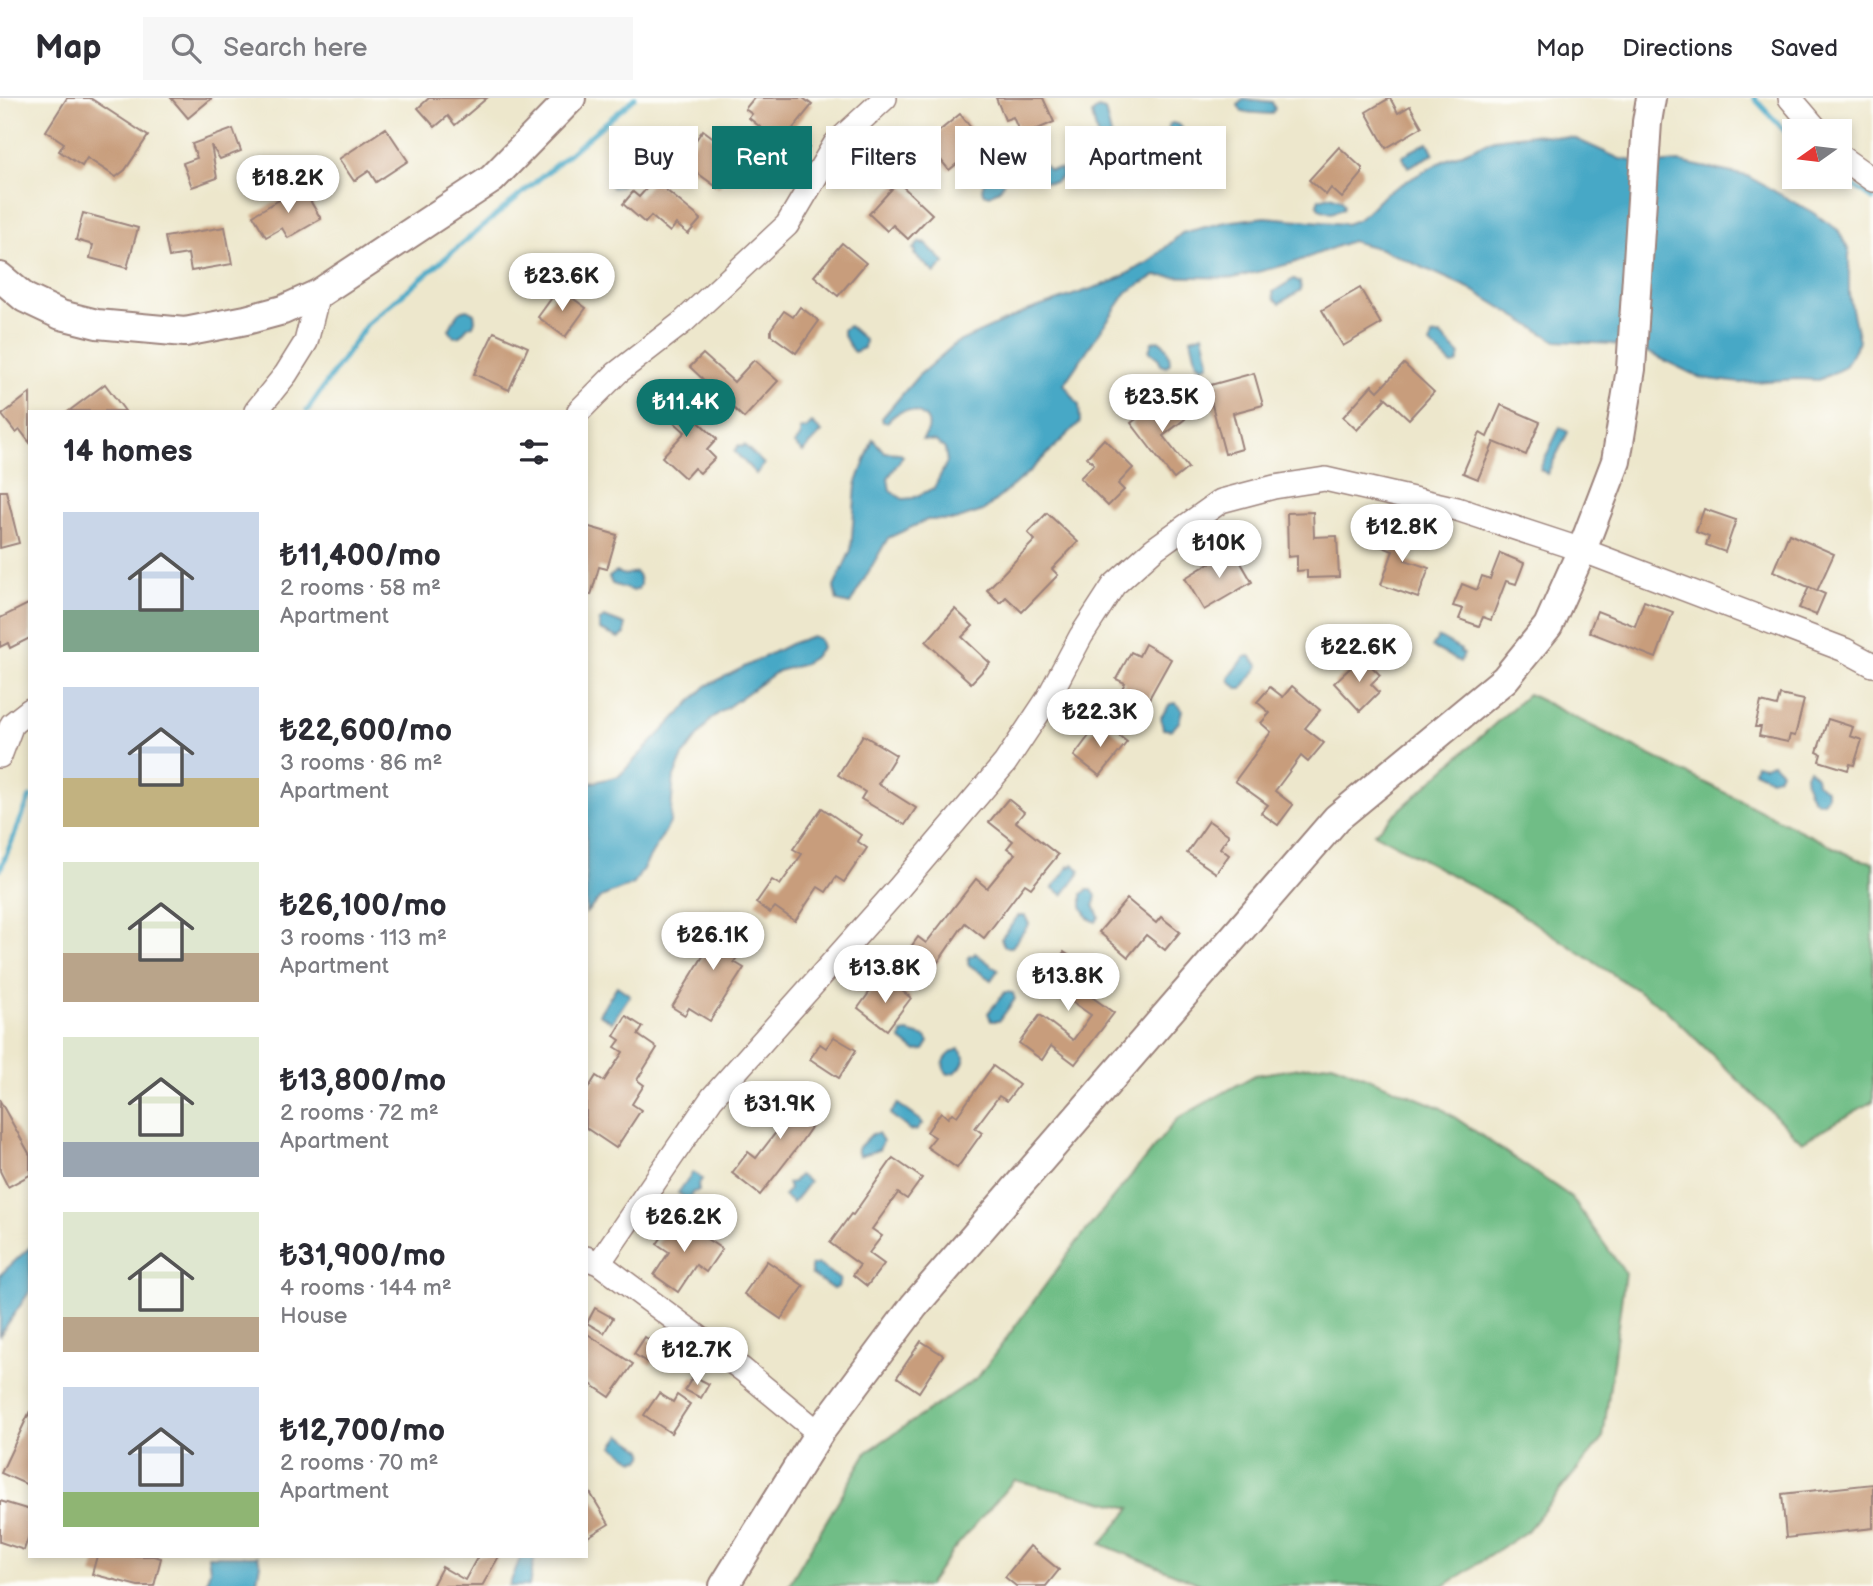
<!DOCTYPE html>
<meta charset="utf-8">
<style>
:root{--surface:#fff;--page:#f7f7f7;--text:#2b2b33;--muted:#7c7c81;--line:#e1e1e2;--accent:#0f766e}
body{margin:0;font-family:"Balsamiq Sans",sans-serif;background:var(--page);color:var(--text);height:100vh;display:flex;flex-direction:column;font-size:26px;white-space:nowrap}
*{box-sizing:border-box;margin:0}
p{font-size:23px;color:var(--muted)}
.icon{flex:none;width:38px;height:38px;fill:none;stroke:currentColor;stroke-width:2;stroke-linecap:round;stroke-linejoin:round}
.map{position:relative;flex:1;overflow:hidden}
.details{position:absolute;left:28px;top:312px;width:560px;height:1148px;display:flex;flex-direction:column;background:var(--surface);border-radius:0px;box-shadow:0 4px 10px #0003}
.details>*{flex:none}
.hud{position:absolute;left:609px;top:28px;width:665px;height:63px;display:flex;gap:14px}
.needle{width:46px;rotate:256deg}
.fabs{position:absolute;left:1782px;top:21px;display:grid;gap:14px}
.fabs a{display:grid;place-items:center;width:70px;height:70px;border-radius:0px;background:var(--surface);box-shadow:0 4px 10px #0003;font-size:35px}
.price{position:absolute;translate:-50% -60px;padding:0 16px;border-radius:24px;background:#fff;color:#222;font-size:23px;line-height:46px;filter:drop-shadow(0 2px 4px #0008)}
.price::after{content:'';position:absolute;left:50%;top:42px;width:21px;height:16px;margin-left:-10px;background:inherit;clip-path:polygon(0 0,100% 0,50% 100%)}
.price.selected{background:var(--accent);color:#fff}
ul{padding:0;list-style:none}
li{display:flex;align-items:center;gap:21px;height:175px;padding:0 35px}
li span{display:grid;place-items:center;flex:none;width:196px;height:140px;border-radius:0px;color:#555}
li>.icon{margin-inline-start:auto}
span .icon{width:84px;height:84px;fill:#fffc;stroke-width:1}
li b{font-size:30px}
h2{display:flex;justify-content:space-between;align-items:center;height:84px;padding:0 35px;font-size:30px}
.chip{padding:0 24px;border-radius:0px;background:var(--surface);box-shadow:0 4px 10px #0003;font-size:24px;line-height:63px}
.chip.selected{background:var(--accent);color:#fff}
header{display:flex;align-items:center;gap:42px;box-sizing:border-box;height:98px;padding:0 35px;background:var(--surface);border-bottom:2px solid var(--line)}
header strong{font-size:33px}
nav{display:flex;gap:38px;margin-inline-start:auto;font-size:24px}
.search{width:490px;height:63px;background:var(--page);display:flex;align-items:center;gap:18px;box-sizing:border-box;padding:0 24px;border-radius:0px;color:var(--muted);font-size:26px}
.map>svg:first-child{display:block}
.forest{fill:#70bd86;stroke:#5d6e58;stroke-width:2}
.water{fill:#46a8c6;stroke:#486478;stroke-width:2}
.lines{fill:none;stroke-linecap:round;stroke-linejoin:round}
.stream{stroke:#46a8c6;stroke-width:5}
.building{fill:#c89d7b}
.minor-casing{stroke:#9c837c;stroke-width:26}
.tertiary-casing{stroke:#9c837c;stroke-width:32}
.minor{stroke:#fff;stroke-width:23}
.tertiary{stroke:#fff;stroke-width:28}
</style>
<header>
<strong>Map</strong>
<div class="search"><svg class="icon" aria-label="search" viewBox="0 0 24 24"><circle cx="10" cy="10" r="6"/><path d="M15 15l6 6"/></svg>Search here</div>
<nav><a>Map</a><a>Directions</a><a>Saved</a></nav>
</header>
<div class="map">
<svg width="1873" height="1488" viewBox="0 0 1873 1488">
<rect width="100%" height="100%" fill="#fdfcf7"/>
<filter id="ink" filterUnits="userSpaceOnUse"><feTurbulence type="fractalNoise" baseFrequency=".0143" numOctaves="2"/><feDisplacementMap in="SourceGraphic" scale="14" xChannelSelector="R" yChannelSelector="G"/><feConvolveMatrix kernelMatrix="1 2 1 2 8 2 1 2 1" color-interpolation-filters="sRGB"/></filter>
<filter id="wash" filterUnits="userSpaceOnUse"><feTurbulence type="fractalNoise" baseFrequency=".00686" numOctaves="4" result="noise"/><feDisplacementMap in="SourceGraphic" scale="28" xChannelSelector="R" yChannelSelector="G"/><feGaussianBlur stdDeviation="1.57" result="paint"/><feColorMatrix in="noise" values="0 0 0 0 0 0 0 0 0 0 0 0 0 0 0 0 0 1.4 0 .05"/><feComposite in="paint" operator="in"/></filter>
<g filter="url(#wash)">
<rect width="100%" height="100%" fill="#ede7cc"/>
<g class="forest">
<polygon points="1528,596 1857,761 1873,764 1873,1003 1802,1044 1664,910 1507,807 1374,735"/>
<polygon points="1332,965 1441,1010 1571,1099 1625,1175 1603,1340 1527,1433 1444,1488 1205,1488 1101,1446 1131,1410 1014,1382 953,1452 928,1488 788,1488 867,1354 978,1279 1077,1144 1177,1021 1255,977"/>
</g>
<g class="water">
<polygon points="1243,1 1272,4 1275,11 1271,16 1242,14 1238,7"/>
<polygon points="1098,10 1105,12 1112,41 1106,47 1099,45 1092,16"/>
<polygon points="676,24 680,26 682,33 678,37 676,46 669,50 665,49 660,42 662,36"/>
<polygon points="1172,25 1180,27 1184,34 1185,45 1179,51 1172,49 1168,41 1169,27"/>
<path d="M1533,36L1574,40L1620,61L1653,66L1679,64L1747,78L1812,114L1838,132L1849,153V197L1859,243L1845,269L1819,282L1796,281L1740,285L1701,280L1645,253L1612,246L1556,243L1469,190L1381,151L1351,143L1293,165L1234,180L1155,178L1127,194L1064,286L1079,307L1080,324L1030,373L983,413L955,422H927L888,440L850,506L837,503L834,489L851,452L856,387L873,341L884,354L899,355L903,358L888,380L890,393L903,401L913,400L934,390L947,364L945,351L935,343L922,342C924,339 927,336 928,332C932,317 912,310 900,314C895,316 891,320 887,324H883L882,320L918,278L956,245L1027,213L1114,183L1149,164L1182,135L1225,124L1265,119L1346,126L1357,122L1366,115L1386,95L1439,65L1494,41Z"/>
<polygon points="1428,44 1434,56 1408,69 1402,58"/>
<path d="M623,63L628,64L633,68C632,78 623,91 612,90L608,81Z"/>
<path d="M1043,66L1049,72L1061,71L1063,78L1055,84C1045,86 1033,81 1038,68Z"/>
<polygon points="1000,76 1006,80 1001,90 990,97 983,95 982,91 984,84"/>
<polygon points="1330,98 1342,102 1344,107 1343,111 1331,115 1319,111 1317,106 1319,101"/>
<polygon points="920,144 923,147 925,145 945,165 935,175 914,156 916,153 913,151"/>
<polygon points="1294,181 1300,184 1301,192 1280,205 1274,201 1273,194"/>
<path d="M467,211L474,215L475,222L473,227L468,229L460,238L454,239L449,232C454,223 456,213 467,211Z"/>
<path d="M849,228L865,242L864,250L854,254C848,249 848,242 843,237V231Z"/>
<polygon points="1203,236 1209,262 1208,267 1201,269 1199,265 1197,266 1191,240"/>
<polygon points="1440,237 1460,257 1457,266 1452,267 1430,246 1432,238"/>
<path d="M1158,242C1166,246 1170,256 1170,265L1166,269L1160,267L1159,261L1149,253L1152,244Z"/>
<polygon points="812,325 822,334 803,354 794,346 800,339 800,331 806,331"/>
<polygon points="1560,329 1568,334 1547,376 1540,371"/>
<polygon points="739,347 742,349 744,347 764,366 756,376 734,353"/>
<path d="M616,474L625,477L635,474C640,479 642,485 638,491L633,493L612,486L609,479Z"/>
<polygon points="604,519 625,527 625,536 619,540 600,532 599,524"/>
<polygon points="812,538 819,541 822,549 813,560 801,567 778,573 711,621 683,658 674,679 670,725 634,786 601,799 586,815 586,686 619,678 706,588 790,546"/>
<polygon points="1438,539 1461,552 1460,554 1464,556 1460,564 1432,549"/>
<polygon points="1250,558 1259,568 1242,591 1239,591 1230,584 1229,580 1245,559"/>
<polygon points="1176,605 1182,612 1179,624 1172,632 1163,631 1161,619 1170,606"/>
<polygon points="1773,665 1781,673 1778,679 1771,681 1754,673 1756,666 1764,668"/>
<path d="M1809,671L1816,678L1817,685L1827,692V698L1823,703L1817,704C1809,699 1805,684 1805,676Z"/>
<polygon points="1073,766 1080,772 1079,776 1063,797 1053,790 1069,768 1071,769"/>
<polygon points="1087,792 1092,792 1096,798 1094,807 1099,819 1096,824 1088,820 1082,808 1082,796"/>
<polygon points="1018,818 1025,818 1029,826 1012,849 1005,849 1001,841"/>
<polygon points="975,855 998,872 991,882 968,866 969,858 974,857"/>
<polygon points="617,888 630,897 612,924 599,916"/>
<polygon points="1005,894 1013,895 1015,901 999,923 991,923 988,915"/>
<polygon points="908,934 926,939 929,944 924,952 915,953 901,942 902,935"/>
<path d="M959,951L965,959C963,968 957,976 948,976C937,966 948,955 959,951Z"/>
<polygon points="898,1006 920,1022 922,1026 916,1033 913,1031 911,1033 890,1016"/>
<polygon points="878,1035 883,1043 879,1052 859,1058 857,1051 872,1036"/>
<polygon points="693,1074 702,1081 698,1087 699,1093 693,1094 688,1102 678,1095"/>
<polygon points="799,1077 809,1084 793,1105 784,1098 789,1091 787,1085 793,1084"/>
<polygon points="30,1149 30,1193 0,1237 0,1177"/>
<polygon points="818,1166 840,1182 838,1189 833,1191 811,1176 811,1168"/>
<polygon points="621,1337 643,1352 644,1356 640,1362 637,1361 635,1363 613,1348"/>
<polygon points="208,1458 258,1458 260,1466 256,1488 205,1488 210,1471"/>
<polygon points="521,1458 535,1458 529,1488 509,1488"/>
</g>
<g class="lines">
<g class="stream">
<polyline points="1754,0 1794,43"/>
<polyline points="1839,78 1873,101"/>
<polyline points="307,313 367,226 635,0"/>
<polyline points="0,772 30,699"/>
</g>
</g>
<g id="blocks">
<g class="building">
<polygon points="67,0 90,0 148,38 125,72 116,79 87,60 82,68 59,53 64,45 46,33"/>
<polygon points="171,0 212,0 188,20"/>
<polygon points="429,0 487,0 455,27 448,18 435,29 418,10"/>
<polygon points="754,0 803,0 812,7 790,34 809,50 795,68 780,55 785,49 749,20 752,16 745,11"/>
<polygon points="996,0 1043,0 1054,24 1021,38 1013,19 1005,22"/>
<polygon points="1390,0 1398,15 1410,8 1422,29 1386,50 1366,14"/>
<polygon points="960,16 983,45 949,72 926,44"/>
<polygon points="386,30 408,63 376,84 369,73 354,83 339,61"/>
<polygon points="233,31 241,53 220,61 211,47 217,80 192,89 183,65 197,60 192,46"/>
<polygon points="703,32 731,53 722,65 731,72 718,90 681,63"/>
<polygon points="1339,49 1362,70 1362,76 1342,100 1331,90 1326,97 1309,82"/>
<polygon points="654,82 701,121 688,136 676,126 670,134 651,118 645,125 623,106 633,94 639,99"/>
<polygon points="898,84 932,116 908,141 893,127 887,133 869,116"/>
<polygon points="302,89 321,121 288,140 282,130 266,139 253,117"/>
<polygon points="83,115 138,130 127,170 90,160 93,147 76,142"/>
<polygon points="225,129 232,166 191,173 188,156 169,159 165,139"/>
<polygon points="842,145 866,165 838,198 814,178"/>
<polygon points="559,190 586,210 565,239 538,219"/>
<polygon points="1360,190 1381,226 1343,248 1322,212"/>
<polygon points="800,209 819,223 796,255 771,237 771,231 784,213 793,219"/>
<polygon points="494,234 528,249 509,292 474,276"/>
<polygon points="703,256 734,284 754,262 778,283 744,320 690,269"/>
<polygon points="1404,266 1434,294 1409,321 1384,298 1386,300 1357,332 1343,319 1372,287 1378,293"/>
<polygon points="1254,275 1263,307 1233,315 1242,351 1225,356 1207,288"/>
<polygon points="105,286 125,313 69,313"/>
<polygon points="665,293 717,341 707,352 715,360 700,375 694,370 685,380 662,359 685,334 653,305"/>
<polygon points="30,295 30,345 20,332 16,335 2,317"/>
<polygon points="1167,298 1185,321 1163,338 1188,370 1174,381 1131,325"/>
<polygon points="1501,307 1540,324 1526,357 1494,344 1478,381 1463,375 1480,335 1487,339"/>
<polygon points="1104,341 1133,370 1118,386 1124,392 1108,408 1080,380 1094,366 1087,359"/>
<polygon points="0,393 6,393 19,445 0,450"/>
<polygon points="1704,411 1736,422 1725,454 1706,447 1709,439 1696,434"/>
<polygon points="1313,414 1314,439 1337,438 1339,479 1307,480 1307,472 1297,473 1297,458 1288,459 1287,415"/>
<polygon points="1047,415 1078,444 1052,471 1058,477 1022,514 1006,499 1000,505 987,492 1035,442 1028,435"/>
<polygon points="586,428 617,437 607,471 599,469 591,497 586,496"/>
<polygon points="1387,428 1414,437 1405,462 1429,470 1418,500 1381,487 1393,453 1380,448"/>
<polygon points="1789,436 1834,456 1817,493 1773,473"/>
<polygon points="1233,451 1252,484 1204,512 1185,480"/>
<polygon points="1500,455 1524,465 1516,486 1506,483 1491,522 1483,519 1479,528 1459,521 1463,511 1453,508 1462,486 1477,492 1482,478 1490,481"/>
<polygon points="1809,489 1825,496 1816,517 1799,510"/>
<polygon points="1644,503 1673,514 1656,560 1589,534 1597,513 1635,528"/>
<polygon points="30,505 30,540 10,550 8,545 0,549 0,520"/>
<polygon points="955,511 973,528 962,539 990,565 971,585 926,544"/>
<polygon points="1145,546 1171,561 1146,606 1141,603 1139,607 1119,596 1125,585 1116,581 1131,554 1139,558"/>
<polygon points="1362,559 1380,577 1371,586 1379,594 1360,613 1334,585"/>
<polygon points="1292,588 1320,612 1305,630 1324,645 1308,664 1301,658 1275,693 1293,707 1278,727 1261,715 1268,707 1235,683 1271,634 1261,625 1270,615 1257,604 1270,589 1283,599"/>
<polygon points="1780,597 1804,602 1795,638 1790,637 1788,644 1759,638 1761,629 1755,629 1761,604 1777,608"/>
<polygon points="1828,621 1853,629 1850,638 1862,642 1854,667 1850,666 1848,672 1819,663 1821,656 1817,654"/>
<polygon points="1100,623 1127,644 1100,678 1074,658"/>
<polygon points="863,637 896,657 878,686 916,710 905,727 861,701 865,694 838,677"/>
<polygon points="1008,701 1024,714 1016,724 1058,757 1031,790 1025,786 984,840 965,825 931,874 906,856 918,839 926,845 976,781 987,790 1015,756 1007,750 1013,743 989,724"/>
<polygon points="822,710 861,737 857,743 867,750 844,784 836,779 826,794 818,789 795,823 775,809 770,815 756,805 772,782 780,787 802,756 793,751"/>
<polygon points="1209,723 1229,737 1220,750 1229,757 1216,775 1187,755"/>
<polygon points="1127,801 1156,825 1161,819 1180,834 1165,852 1146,837 1128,859 1099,834"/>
<polygon points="714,820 748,841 734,864 744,870 710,923 689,910 685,917 672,909 708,850 698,844"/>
<polygon points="1064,854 1092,874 1085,883 1094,890 1089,897 1114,915 1075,966 1051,948 1042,962 1019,945 1040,917 1073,942 1091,917 1043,883"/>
<polygon points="891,884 911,900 887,932 858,910 874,888 883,895"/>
<polygon points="626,918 643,929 638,937 657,950 637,982 644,987 632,1006 641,1012 616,1050 586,1030 586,994 596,978 604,983 623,954 615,949 620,942 614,938"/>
<polygon points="834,939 856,952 839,980 810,961 820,946 826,950"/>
<polygon points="993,968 1019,987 1007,1003 999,998 975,1030 982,1035 957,1070 927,1049 935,1039 927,1034 941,1014 948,1020 952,1015 957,1018"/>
<polygon points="793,988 825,1009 799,1047 760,1097 732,1075 748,1054 756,1060 780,1029 778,1027 788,1012 780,1007"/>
<polygon points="0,1003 30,1057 30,1077 8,1089 0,1073"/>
<polygon points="893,1060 922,1080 907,1101 898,1095 872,1131 882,1138 869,1155 884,1166 867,1188 853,1177 860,1167 830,1145 851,1116 853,1117"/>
<polygon points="675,1120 722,1151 706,1174 696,1167 678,1194 654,1177 669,1154 657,1146"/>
<polygon points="767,1163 804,1188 781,1221 744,1196"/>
<polygon points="595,1210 613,1220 604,1235 587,1225"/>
<polygon points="586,1235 633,1266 610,1299 586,1283"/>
<polygon points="645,1239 662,1251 651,1267 634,1256"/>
<polygon points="921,1243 943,1257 919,1294 897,1279"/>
<polygon points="693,1278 709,1286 701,1300 685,1292"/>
<polygon points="659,1295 673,1304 677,1297 690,1306 671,1335 644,1317"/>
<polygon points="30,1313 30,1388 1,1375"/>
<polygon points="1873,1386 1873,1430 1786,1440 1782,1396"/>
<polygon points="586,1388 609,1426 586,1440"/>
<polygon points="0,1403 30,1412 30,1434 24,1452 0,1444"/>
<polygon points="1030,1448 1059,1472 1046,1488 1016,1488 1005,1479"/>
<polygon points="97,1458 153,1458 161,1460 154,1488 138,1488 92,1476"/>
<polygon points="478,1458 499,1458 482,1488 432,1488 442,1469 465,1482"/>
</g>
</g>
</g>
<g filter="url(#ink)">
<use href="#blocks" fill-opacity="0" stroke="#9c837c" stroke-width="2"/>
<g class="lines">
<defs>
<g id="minor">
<polyline points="1790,0 1818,33"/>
<polyline points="1839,58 1873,82"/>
<polyline points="256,313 286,276 306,244 318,196"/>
<polyline points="579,313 617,275 683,224 787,127 835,46 885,0"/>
<polyline points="0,658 12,626 30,612"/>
<polyline points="586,1160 599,1165 743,1272 819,1335"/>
<polyline points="599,1165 712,1000 898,791 1005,665 1047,602 1081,538 1114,487 1154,451 1221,403 1274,389 1325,381 1457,411 1582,452 1845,552 1873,567"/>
</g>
<g id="tertiary">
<polyline points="0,179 25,200 61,217 97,226 185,234 246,222 283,212 318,196 492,81 571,0"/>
<polyline points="724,1488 819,1335 914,1208 1337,720 1505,581 1548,528 1582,452 1616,363 1631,271 1647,24 1651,0"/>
</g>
</defs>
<use href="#minor" class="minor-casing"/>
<use href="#tertiary" class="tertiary-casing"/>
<use href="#minor" class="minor"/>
<use href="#tertiary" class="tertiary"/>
</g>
</g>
</svg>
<div class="fabs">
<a><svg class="needle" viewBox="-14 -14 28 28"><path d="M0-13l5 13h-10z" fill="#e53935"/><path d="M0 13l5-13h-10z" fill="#7c7c81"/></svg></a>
</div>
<b class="price" style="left:288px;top:117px">₺18.2K</b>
<b class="price" style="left:562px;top:215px">₺23.6K</b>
<b class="price" style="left:1162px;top:336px">₺23.5K</b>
<b class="price selected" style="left:686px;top:341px">₺11.4K</b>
<b class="price" style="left:1402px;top:466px">₺12.8K</b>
<b class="price" style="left:1219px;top:482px">₺10K</b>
<b class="price" style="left:1359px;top:586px">₺22.6K</b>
<b class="price" style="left:1100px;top:651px">₺22.3K</b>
<b class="price" style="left:713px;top:874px">₺26.1K</b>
<b class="price" style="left:885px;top:907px">₺13.8K</b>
<b class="price" style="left:1068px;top:915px">₺13.8K</b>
<b class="price" style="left:780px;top:1043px">₺31.9K</b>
<b class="price" style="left:684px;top:1156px">₺26.2K</b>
<b class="price" style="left:697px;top:1289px">₺12.7K</b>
<div class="hud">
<a class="chip">Buy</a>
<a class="chip selected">Rent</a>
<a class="chip">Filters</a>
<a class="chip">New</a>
<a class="chip">Apartment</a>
</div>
<section class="details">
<h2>14 homes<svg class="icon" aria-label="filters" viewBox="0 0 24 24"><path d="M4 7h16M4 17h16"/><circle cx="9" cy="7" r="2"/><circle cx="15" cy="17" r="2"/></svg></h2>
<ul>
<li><span style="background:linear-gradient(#c9d6e8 70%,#7fa58c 0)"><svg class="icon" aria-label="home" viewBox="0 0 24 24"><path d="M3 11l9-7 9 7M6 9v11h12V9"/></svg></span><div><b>₺11,400/mo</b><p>2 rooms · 58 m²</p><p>Apartment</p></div></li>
<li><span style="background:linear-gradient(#c9d6e8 65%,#c2b280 0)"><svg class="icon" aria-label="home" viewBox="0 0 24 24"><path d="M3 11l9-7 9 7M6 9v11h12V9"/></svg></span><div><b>₺22,600/mo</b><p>3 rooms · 86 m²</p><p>Apartment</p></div></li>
<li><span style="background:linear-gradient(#dfe7d0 65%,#b9a48a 0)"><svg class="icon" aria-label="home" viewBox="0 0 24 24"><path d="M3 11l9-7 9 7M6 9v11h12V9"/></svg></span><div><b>₺26,100/mo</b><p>3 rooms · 113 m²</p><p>Apartment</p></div></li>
<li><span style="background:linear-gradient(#dfe7d0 75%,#9aa5b1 0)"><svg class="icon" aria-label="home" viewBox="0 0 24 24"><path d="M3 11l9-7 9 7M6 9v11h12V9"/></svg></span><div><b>₺13,800/mo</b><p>2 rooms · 72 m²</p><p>Apartment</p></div></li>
<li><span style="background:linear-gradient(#dfe7d0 75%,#b9a48a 0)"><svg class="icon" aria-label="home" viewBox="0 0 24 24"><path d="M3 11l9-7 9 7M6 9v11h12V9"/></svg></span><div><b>₺31,900/mo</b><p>4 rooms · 144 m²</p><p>House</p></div></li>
<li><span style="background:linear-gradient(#c9d6e8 75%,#8fb573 0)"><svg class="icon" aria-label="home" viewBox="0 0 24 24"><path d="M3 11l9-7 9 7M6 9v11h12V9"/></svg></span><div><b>₺12,700/mo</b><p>2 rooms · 70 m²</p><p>Apartment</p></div></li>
</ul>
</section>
</div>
